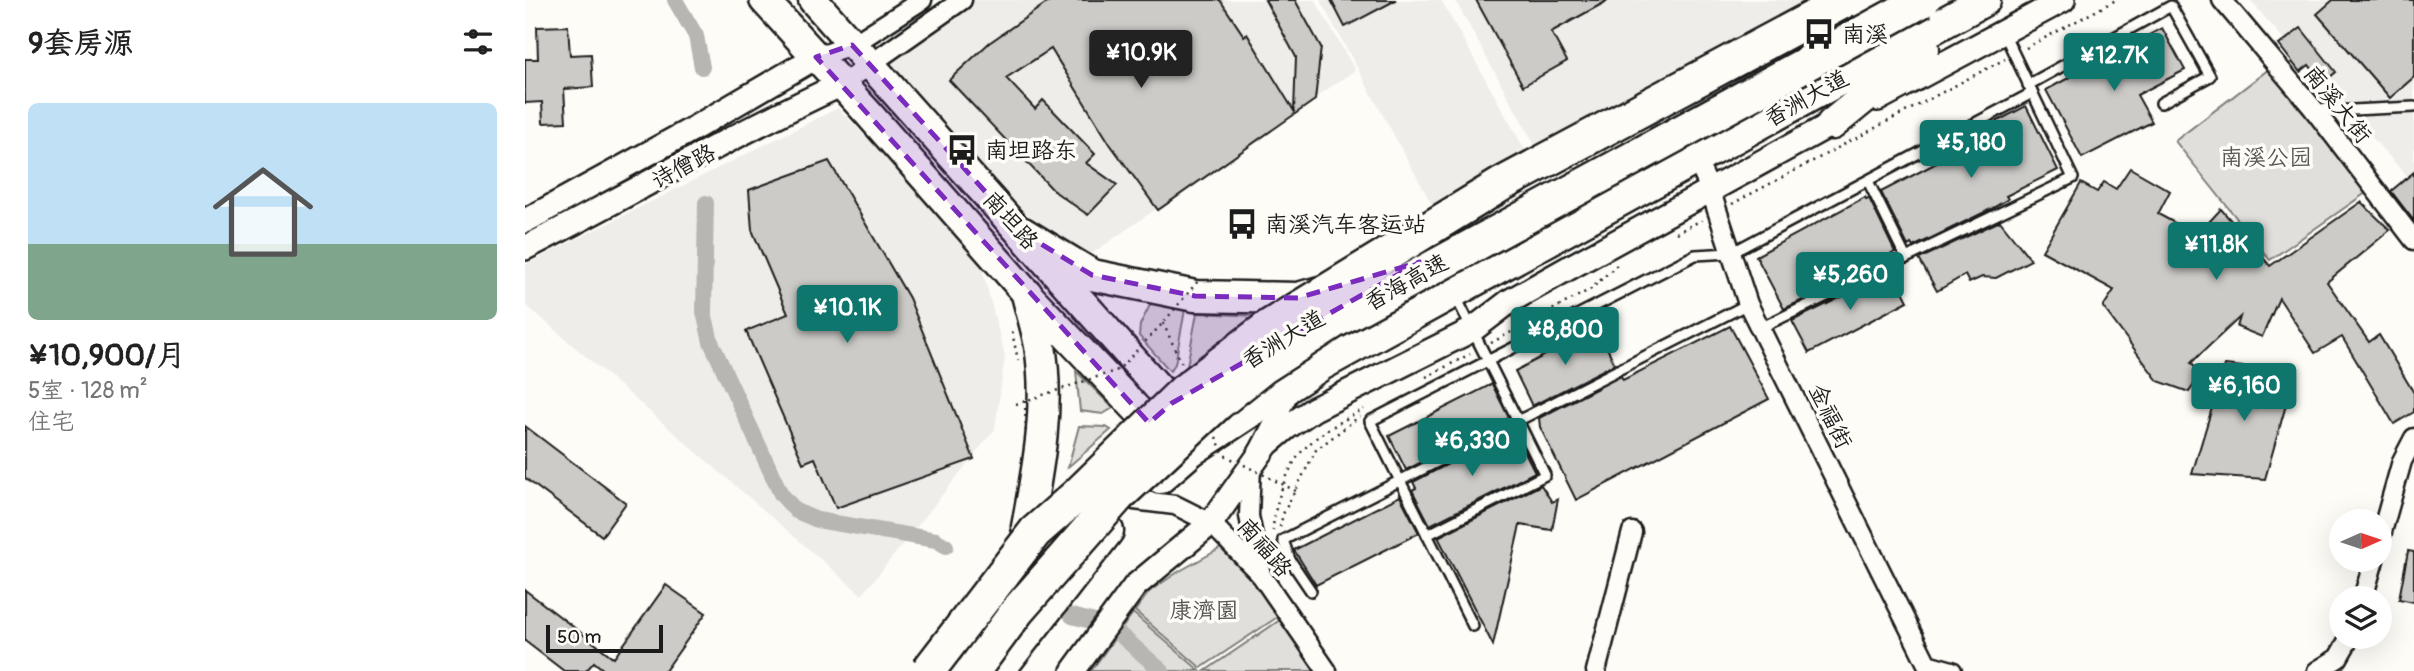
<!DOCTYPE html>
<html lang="zh">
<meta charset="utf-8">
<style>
:root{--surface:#fff;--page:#f6f6f6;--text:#222;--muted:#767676;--line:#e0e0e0;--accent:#0f766e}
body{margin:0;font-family:Pangolin,"LXGW WenKai TC",sans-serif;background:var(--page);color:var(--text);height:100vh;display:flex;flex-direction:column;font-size:26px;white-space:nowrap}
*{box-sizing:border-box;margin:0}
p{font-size:23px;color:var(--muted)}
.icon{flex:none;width:38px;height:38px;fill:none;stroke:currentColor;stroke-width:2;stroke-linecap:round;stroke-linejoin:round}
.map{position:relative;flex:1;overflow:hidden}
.panel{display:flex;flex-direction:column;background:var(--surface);width:525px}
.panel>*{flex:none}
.needle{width:46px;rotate:87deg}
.controls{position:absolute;left:1804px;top:509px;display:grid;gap:14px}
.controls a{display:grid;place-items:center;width:63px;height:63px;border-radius:50%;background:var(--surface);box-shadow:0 7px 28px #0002;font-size:35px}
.scale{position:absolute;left:21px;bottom:18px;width:117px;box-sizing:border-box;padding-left:7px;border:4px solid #1c1c1c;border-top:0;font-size:19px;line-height:24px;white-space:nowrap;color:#1c1c1c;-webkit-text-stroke:5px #fdfcf7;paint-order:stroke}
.price{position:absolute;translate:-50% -60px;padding:0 16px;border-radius:7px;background:var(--accent);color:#fff;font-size:23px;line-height:46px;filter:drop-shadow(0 2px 4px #0008)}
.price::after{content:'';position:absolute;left:50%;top:42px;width:21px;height:16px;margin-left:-10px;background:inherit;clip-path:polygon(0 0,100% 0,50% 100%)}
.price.selected{background:#222;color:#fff}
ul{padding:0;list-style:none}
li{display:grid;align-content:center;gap:14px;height:371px;padding:0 28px}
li+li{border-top:2px solid var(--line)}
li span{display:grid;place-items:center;height:217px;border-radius:10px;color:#555}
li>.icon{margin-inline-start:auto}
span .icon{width:126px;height:126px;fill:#fffc;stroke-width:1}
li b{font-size:30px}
h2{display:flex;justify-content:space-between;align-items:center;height:84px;padding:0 28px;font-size:30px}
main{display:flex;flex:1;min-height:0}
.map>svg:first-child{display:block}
.built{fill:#eeede9}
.green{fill:#e0dfdb;stroke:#7e7e7c;stroke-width:2}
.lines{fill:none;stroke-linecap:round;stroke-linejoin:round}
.canal{stroke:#b7b6b2;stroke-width:16}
.building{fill:#cccbc8;stroke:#1c1c1c;stroke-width:2}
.service-casing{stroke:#1c1c1c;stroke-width:14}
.minor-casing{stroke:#1c1c1c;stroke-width:23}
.tertiary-casing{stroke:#1c1c1c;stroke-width:28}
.primary-casing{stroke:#1c1c1c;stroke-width:33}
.trunk-casing{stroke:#1c1c1c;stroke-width:35}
.path{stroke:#1c1c1c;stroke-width:2.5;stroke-dasharray:2 5;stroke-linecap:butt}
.service{stroke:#fdfcf7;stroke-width:9}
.minor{stroke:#fdfcf7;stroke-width:18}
.tertiary{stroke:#fdfcf7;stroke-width:23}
.primary{stroke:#fdfcf7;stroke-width:28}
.trunk{stroke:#fdfcf7;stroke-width:30}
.motorway-bridge-casing{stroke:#1c1c1c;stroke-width:38;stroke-linecap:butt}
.path-bridge{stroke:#1c1c1c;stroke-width:2.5;stroke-dasharray:2 5;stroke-linecap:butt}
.motorway-bridge{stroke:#fdfcf7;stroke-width:33}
.marked{fill:#7b2cbf;fill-opacity:0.2;stroke:#7b2cbf;stroke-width:5;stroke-dasharray:14 9;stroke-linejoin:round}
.labels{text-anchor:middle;stroke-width:7;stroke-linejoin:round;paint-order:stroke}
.poi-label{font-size:23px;fill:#1c1c1c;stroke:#fdfcf7;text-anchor:start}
.street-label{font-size:23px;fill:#1c1c1c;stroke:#fdfcf7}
.park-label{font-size:23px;fill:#575655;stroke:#fdfcf7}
</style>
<main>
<section class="panel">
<h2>9套房源<svg class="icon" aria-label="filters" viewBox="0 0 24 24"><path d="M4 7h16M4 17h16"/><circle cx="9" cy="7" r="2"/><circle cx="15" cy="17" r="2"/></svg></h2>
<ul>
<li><span style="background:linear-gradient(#bfe0f5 65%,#7fa58c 0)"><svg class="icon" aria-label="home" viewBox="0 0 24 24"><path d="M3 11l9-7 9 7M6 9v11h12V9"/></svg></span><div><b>¥10,900/月</b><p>5室 · 128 m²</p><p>住宅</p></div></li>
</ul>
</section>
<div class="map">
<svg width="1889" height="671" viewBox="0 0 1889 671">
<rect width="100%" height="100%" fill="#fdfcf7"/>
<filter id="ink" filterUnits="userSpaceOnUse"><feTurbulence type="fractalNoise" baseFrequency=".0143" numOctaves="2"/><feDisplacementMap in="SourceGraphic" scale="14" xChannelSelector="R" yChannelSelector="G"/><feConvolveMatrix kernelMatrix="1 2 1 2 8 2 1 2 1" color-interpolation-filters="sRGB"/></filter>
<g filter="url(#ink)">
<g class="built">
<polygon points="418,0 790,0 830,70 565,255 511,224 344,47"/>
<polygon points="795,0 916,0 1005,159 910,210"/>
<polygon points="930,0 1282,0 1012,149"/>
<polygon points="1725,0 1889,0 1889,184 1761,42"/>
<polygon points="313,108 453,253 480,356 470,429 337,595 0,304 0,265"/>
</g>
<g class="green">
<polygon points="1748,66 1845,190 1745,260 1650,141"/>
<polygon points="627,301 660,310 650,364 645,371 614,336 615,325"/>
<polygon points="672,313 751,317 661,371"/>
<polygon points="551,371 588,408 578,414 555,411"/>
<polygon points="554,426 581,427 586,430 543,467"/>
<polygon points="698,547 732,580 754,616 676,668 610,611 625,591 653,572"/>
<polygon points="608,613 675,671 566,671"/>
<polygon points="755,620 789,671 680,671"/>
</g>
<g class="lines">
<g class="canal">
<polyline points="150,0 171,36 177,67"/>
<polyline points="181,203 179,312 186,342 256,494 271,511 292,520 411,540 421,546"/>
<polyline points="547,616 585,626 637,671"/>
</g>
</g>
<g class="building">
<polygon points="526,0 695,0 719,36 722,34 769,111 771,57 740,0 770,0 796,47 790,100 633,210 585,144 526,49 481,78 510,109 518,100 570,154 561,163 592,185 563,215 529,191 424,80 464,43"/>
<polygon points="806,0 871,0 820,27"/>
<polygon points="951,0 1084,0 1026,32 1042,61 998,86"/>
<polygon points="1808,0 1889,0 1889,77 1865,98 1792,14"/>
<polygon points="43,26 45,55 66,54 68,87 39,89 41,122 18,123 17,102 0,103 0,59 13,59 12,27"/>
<polygon points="1637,28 1660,70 1612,95 1627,122 1557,158 1521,90"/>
<polygon points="1776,28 1811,72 1798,83 1784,65 1775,72 1754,45"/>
<polygon points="1501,106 1533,170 1481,196 1483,199 1466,209 1388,247 1386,244 1383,246 1356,192 1467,134 1463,126"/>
<polygon points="304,161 384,298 449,459 311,508 290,458 278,463 221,331 263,314 227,230 224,190"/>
<polygon points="1605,168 1645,191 1633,214 1672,235 1696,209 1745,266 1836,202 1865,230 1802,282 1844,342 1854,335 1889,393 1889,412 1869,424 1817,337 1790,353 1754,298 1737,337 1712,327 1715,317 1666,363 1676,374 1664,392 1633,381 1578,307 1589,290 1517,251 1556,183 1572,192 1579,182 1591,189"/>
<polygon points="1889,172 1889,221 1866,191"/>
<polygon points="1340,197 1341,199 1344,198 1370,252 1360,258 1361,260 1259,309 1231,256"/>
<polygon points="1475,221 1506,260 1471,278 1457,277 1444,283 1440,275 1412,291 1394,259"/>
<polygon points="1368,272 1383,301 1284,353 1267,321"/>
<polygon points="1205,326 1244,399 1051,500 1015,427 1014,418 1096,376 1098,380"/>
<polygon points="1072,328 1090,364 1007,406 990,371"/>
<polygon points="1700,365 1770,373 1740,479 1667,474"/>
<polygon points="967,384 984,418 881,470 864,436"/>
<polygon points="0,426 101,503 77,536 0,478"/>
<polygon points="989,430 1010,472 905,525 887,490 891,488 888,482"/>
<polygon points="1016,485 1027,502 1033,499 1027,530 995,525 968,645 913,537"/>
<polygon points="875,496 894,533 791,585 769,550"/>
<polygon points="1883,551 1889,552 1889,602 1874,599"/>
<polygon points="141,585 181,613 140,671 80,671 69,662 61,671 39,671 0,641 0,590 89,658"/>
</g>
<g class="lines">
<defs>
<g id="service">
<polyline points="1503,85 1646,6 1685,76 1636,103"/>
<polyline points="1792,108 1807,111 1889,107"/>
<polyline points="1343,181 1381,258"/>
<polyline points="1235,328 1548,178 1479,33"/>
<polyline points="902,535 1020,475 930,295"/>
<polyline points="786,591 765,560 758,540 1223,304"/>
<polyline points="948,626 845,421 1170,255 1206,253 1507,93"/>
</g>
<g id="minor">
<polyline points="1697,0 1787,107 1889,240"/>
<polyline points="291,57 327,45 397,0"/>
<polyline points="317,84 437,0"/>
<polyline points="1171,159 1185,189 1223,304 1402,664 1427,671"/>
<polyline points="609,500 650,505 686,523 736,575 802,671"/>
<polyline points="1855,539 1877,461 1889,438"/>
<polyline points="736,575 724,516 726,466 764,393"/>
<polyline points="1838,598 1849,560"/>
<polyline points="1071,671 1107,532"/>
<polyline points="1792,671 1813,658 1825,637"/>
</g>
<g id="tertiary">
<polyline points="1353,99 1538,0"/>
<polyline points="0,221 166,130 291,57"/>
<path d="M0,248C106,194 209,134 317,84"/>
<polyline points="548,671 610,586 686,523 742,444 761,428 789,409 947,330 985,301 1040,270 1319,117"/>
</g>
<g id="primary">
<polyline points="239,0 342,112 502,294 639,438"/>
<polyline points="288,0 661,419"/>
</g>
<g id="trunk">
<polyline points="1307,124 1399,49"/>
<polyline points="498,233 567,275 670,296 773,298 798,291"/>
<polyline points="635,478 666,451 798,364 1460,0"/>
<path d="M502,527C513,468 525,407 515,346C512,329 506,311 502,294"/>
<polyline points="474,671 583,531"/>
</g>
</defs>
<use href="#service" class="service-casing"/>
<use href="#minor" class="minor-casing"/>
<use href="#tertiary" class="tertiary-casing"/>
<use href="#primary" class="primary-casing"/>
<use href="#trunk" class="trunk-casing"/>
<g class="path">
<polyline points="1501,48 1591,0"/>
<polyline points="1207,204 1480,59"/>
<polyline points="1151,233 1177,220"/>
<polyline points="487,332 493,360"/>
<polyline points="966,343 1066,289 1093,264"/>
<polyline points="901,377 945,354"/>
<polyline points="755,527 758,514 791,450 835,416"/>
<path d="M748,531C748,507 762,467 779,449C795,432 819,420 839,409"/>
</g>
<use href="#service" class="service"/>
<use href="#minor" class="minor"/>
<use href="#tertiary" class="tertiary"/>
<use href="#primary" class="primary"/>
<use href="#trunk" class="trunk"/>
<defs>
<g id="motorway-bridge">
<polyline points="403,671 510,532 551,496 658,392 745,326 977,184 1321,0"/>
<polyline points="448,671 493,610 593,496 693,403 738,367 808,322 1398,0"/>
</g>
</defs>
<use href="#motorway-bridge" class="motorway-bridge-casing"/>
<g class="path-bridge">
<polyline points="638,323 657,364"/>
<polyline points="500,401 501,436"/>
<polyline points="491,404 593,370 638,323 673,281"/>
<polyline points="691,437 699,455 771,491"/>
</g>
<use href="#motorway-bridge" class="motorway-bridge"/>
</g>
</g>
<path class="marked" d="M327,45L498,233L567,275L670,296L773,298L895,262L647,403L624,423L291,57Z"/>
<defs>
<symbol id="bus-bare" viewBox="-9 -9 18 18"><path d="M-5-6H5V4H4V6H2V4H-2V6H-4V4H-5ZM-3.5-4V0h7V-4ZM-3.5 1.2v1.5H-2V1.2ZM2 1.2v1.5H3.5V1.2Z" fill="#1c1c1c" stroke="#fdfcf7" stroke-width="2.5" paint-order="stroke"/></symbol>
</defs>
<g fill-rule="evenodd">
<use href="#bus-bare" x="1272" y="12" width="44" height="44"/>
<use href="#bus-bare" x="415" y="128" width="44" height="44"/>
<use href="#bus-bare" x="695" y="202" width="44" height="44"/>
</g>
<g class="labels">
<g class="poi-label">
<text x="1317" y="42">南溪</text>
<text x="460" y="158">南坦路东</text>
<text x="740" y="232">南溪汽车客运站</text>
</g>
<g class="street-label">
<text transform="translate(1281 98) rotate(-29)" y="8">香洲大道</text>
<text transform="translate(1813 104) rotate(51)" y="8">南溪大街</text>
<text transform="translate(158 166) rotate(-28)" y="8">诗僧路</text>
<text transform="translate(486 220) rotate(48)" y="8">南坦路</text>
<text transform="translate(881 282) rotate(-29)" y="8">香海高速</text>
<text transform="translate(758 339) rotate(-31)" y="8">香洲大道</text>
<text transform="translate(1306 416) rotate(64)" y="8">金福街</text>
<text transform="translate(740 547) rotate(49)" y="8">南福路</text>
</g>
<g class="park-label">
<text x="1741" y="165">南溪公园</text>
<text x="679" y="618">康濟園</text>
</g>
</g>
</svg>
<div class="controls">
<a><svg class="needle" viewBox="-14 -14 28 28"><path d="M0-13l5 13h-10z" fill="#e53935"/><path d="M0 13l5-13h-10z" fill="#767676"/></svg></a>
<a><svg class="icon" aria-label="layers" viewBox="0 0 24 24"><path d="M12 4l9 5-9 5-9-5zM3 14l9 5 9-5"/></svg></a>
</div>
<div class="scale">50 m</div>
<b class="price selected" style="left:616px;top:90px">¥10.9K</b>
<b class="price" style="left:1589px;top:93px">¥12.7K</b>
<b class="price" style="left:1446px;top:180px">¥5,180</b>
<b class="price" style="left:1691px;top:282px">¥11.8K</b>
<b class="price" style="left:1325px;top:312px">¥5,260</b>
<b class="price" style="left:322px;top:345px">¥10.1K</b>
<b class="price" style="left:1040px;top:367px">¥8,800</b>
<b class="price" style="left:1719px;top:423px">¥6,160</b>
<b class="price" style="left:947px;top:478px">¥6,330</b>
</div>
</main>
